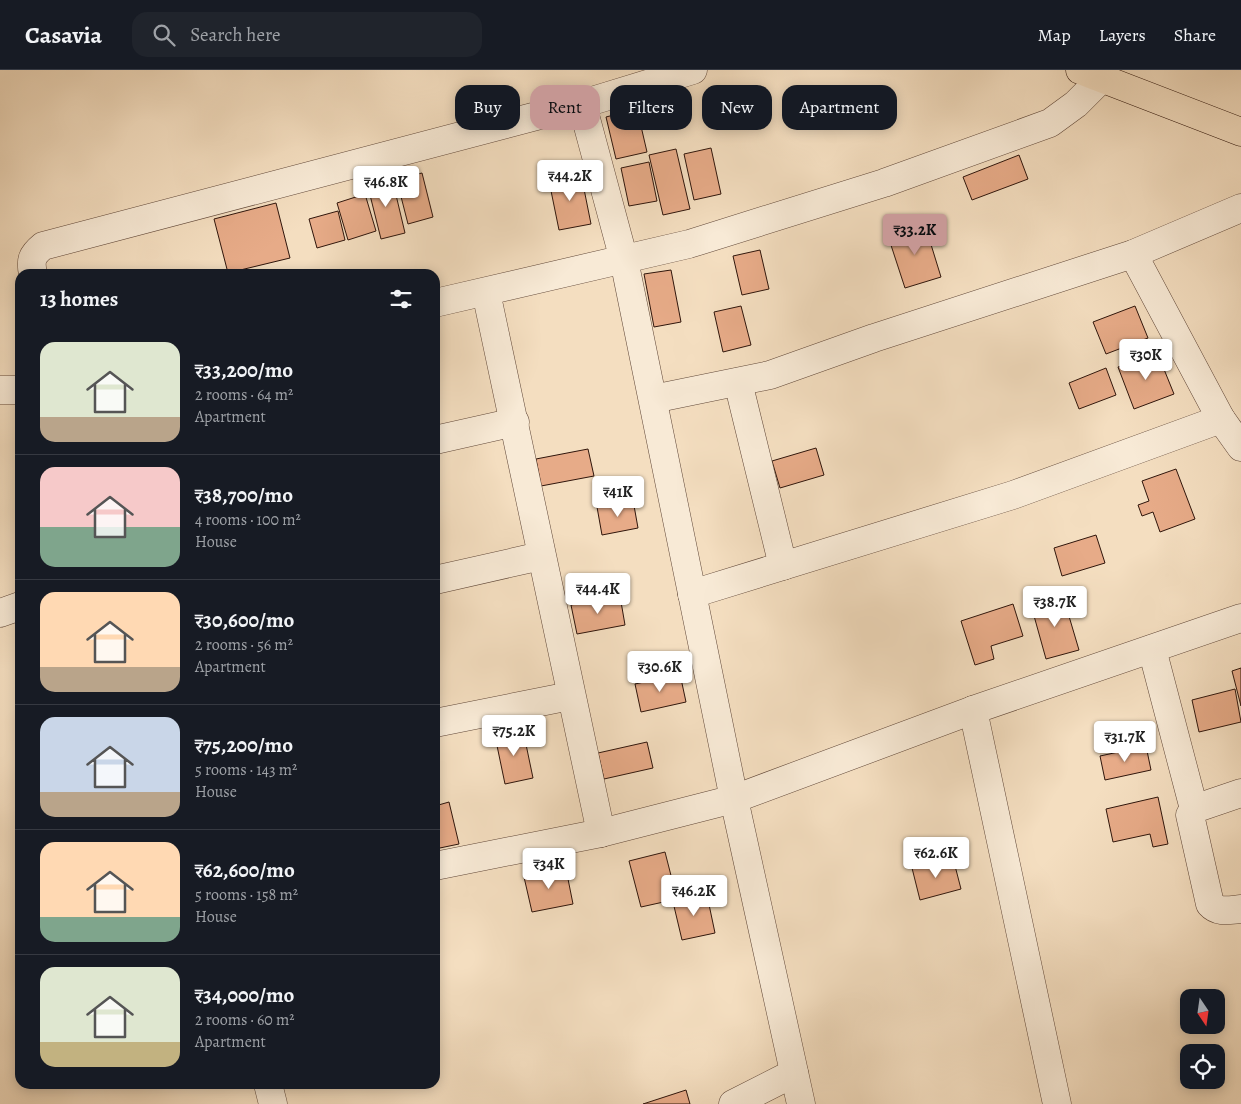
<!DOCTYPE html>
<meta charset="utf-8">
<style>
:root{--surface:#171b24;--page:#20242c;--text:#f1f3f6;--muted:#9ea1a6;--line:#363941;--accent:#c59692}
body{margin:0;font-family:Alegreya,serif;background:var(--page);color:var(--text);height:100vh;display:flex;flex-direction:column;font-size:19px;white-space:nowrap}
*{box-sizing:border-box;margin:0}
p{font-size:16px;color:var(--muted)}
.icon{flex:none;width:28px;height:28px;fill:none;stroke:currentColor;stroke-width:2;stroke-linecap:round;stroke-linejoin:round}
.map{position:relative;flex:1;overflow:hidden}
.side{position:absolute;left:15px;top:199px;width:425px;height:820px;display:flex;flex-direction:column;background:var(--surface);border-radius:15px;box-shadow:0 2px 12px #0003}
.side>*{flex:none}
.guide{position:absolute;left:455px;top:15px;width:475px;height:45px;display:flex;gap:10px}
.needle{width:32px;rotate:167deg}
.fabs{position:absolute;left:1180px;top:919px;display:grid;gap:10px}
.fabs a{display:grid;place-items:center;width:45px;height:45px;border-radius:10px;background:var(--surface);box-shadow:0 2px 12px #0003;font-size:25px}
.price{position:absolute;translate:-50% -42px;padding:0 11px;border-radius:5px;background:#fff;color:#222;font-size:16px;line-height:32px;filter:drop-shadow(0 1px 2px #0008)}
.price::after{content:'';position:absolute;left:50%;top:30px;width:15px;height:11px;margin-left:-8px;background:inherit;clip-path:polygon(0 0,100% 0,50% 100%)}
.price.on{background:var(--accent);color:#111}
ul{padding:0;list-style:none}
li{display:flex;align-items:center;gap:15px;height:125px;padding:0 25px}
li+li{border-top:1px solid var(--line)}
li span{display:grid;place-items:center;flex:none;width:140px;height:100px;border-radius:15px;color:#555}
li>.icon{margin-inline-start:auto}
span .icon{width:60px;height:60px;fill:#fffc;stroke-width:1}
li b{font-size:21px}
h2{display:flex;justify-content:space-between;align-items:center;height:60px;padding:0 25px;font-size:21px}
.tag{padding:0 18px;border-radius:15px;background:var(--surface);box-shadow:0 2px 12px #0003;font-size:18px;line-height:45px}
.tag.on{background:var(--accent);color:#111}
header{display:flex;align-items:center;gap:30px;box-sizing:border-box;height:70px;padding:0 25px;background:var(--surface);border-bottom:1px solid var(--line)}
header strong{font-size:24px}
nav{display:flex;gap:28px;margin-inline-start:auto;font-size:18px}
.search{width:350px;height:45px;background:var(--page);display:flex;align-items:center;gap:12px;box-sizing:border-box;padding:0 18px;border-radius:15px;color:var(--muted);font-size:19px}
.map>svg:first-child{display:block}
.building{fill:#e7ab88;stroke:#2f150b}
.lines{fill:none;stroke-linecap:round;stroke-linejoin:round}
.minor-casing{stroke:#604738;stroke-width:29}
.major-casing{stroke:#2f150b;stroke-width:29}
.minor{stroke:#f8ead6;stroke-width:28}
.major{stroke:#f4dec0;stroke-width:28}
</style>
<header>
<strong>Casavia</strong>
<div class="search"><svg class="icon" aria-label="search" viewBox="0 0 24 24"><circle cx="10" cy="10" r="6"/><path d="M15 15l6 6"/></svg>Search here</div>
<nav><a>Map</a><a>Layers</a><a>Share</a></nav>
</header>
<div class="map">
<svg width="1241" height="1034" viewBox="0 0 1241 1034">
<rect width="100%" height="100%" fill="#f4dec0"/>
<filter id="stains"><feTurbulence type="fractalNoise" baseFrequency=".004" numOctaves="4"/><feColorMatrix values="0 0 0 0 .2 0 0 0 0 .09 0 0 0 0 .02 0 0 0 .5 -.17"/></filter>
<radialGradient id="worn" r=".72"><stop offset=".6" stop-color="#630" stop-opacity="0"/><stop offset="1" stop-color="#630" stop-opacity=".3"/></radialGradient>
<g class="building">
<polygon points="637,39 647,82 616,89 606,47"/>
<polygon points="711,78 721,124 694,130 684,84"/>
<polygon points="676,79 690,139 663,145 649,85"/>
<polygon points="1019,85 1028,109 972,130 963,107"/>
<polygon points="649,92 657,131 629,136 621,98"/>
<polygon points="408,100 410,106 422,103 433,147 408,154 395,103"/>
<polygon points="581,104 591,154 559,160 549,111"/>
<polygon points="392,108 405,163 381,169 367,113"/>
<polygon points="365,124 376,161 348,170 337,133"/>
<polygon points="276,133 290,188 228,203 214,149"/>
<polygon points="338,141 345,170 317,178 309,149"/>
<polygon points="925,155 941,207 905,218 888,166"/>
<polygon points="760,180 769,219 742,225 733,186"/>
<polygon points="671,200 681,252 654,257 644,204"/>
<polygon points="741,236 751,275 723,282 714,242"/>
<polygon points="1135,236 1148,268 1106,284 1093,252"/>
<polygon points="1157,282 1174,324 1134,339 1118,297"/>
<polygon points="1106,298 1116,325 1079,339 1069,313"/>
<polygon points="816,378 824,405 780,418 772,391"/>
<polygon points="588,379 594,406 541,416 536,389"/>
<polygon points="1176,399 1195,449 1160,462 1153,442 1142,446 1138,435 1149,431 1142,411"/>
<polygon points="633,430 638,458 602,465 597,437"/>
<polygon points="1096,465 1105,493 1062,506 1054,478"/>
<polygon points="620,526 625,555 577,564 571,535"/>
<polygon points="1063,526 1079,580 1046,589 1031,535"/>
<polygon points="1013,534 1023,566 991,576 994,589 975,595 961,551"/>
<polygon points="1241,598 1241,636 1232,601"/>
<polygon points="680,604 686,632 641,642 635,614"/>
<polygon points="1235,619 1241,652 1199,662 1192,630"/>
<polygon points="523,660 533,708 505,714 495,666"/>
<polygon points="647,672 653,698 604,709 598,683"/>
<polygon points="1146,676 1151,700 1105,710 1100,686"/>
<polygon points="1158,727 1168,774 1153,777 1150,764 1113,772 1106,739"/>
<polygon points="449,732 459,774 435,779 435,736"/>
<polygon points="665,782 677,829 641,837 629,791"/>
<polygon points="953,788 961,819 920,830 912,798"/>
<polygon points="566,799 573,834 532,842 524,807"/>
<polygon points="707,825 715,863 682,870 673,832"/>
<polygon points="686,1020 690,1034 643,1034"/>
</g>
<g class="lines">
<defs>
<g id="minor">
<polyline points="582,34 624,190 734,729 801,1034"/>
<polyline points="1133,184 1221,349 1241,377"/>
<path d="M33,204C30,190 32,185 43,176L582,34L693,0"/>
<polyline points="486,222 601,763"/>
<polyline points="435,233 689,174 884,113 1050,53 1076,34 1102,8"/>
<polyline points="738,312 783,496"/>
<polyline points="0,320 20,320"/>
<polyline points="653,329 770,305 874,268 1133,184 1241,138"/>
<polyline points="435,370 515,352"/>
<polyline points="435,510 541,486"/>
<polyline points="692,524 1013,425 1221,349"/>
<polyline points="0,543 20,536"/>
<polyline points="1152,579 1194,739"/>
<polyline points="973,640 1057,1034"/>
<polyline points="435,653 570,626"/>
<path d="M1241,723L1194,739L1190,745L1210,834C1218,843 1229,840 1241,839"/>
<polyline points="435,796 601,763 734,729 973,640 1241,548"/>
<polyline points="268,1014 273,1034"/>
<polyline points="733,1034 794,1003"/>
</g>
<polyline id="major" points="1080,0 1241,62"/>
</defs>
<use href="#minor" class="minor-casing"/>
<use href="#major" class="major-casing"/>
<use href="#minor" class="minor"/>
<use href="#major" class="major"/>
</g>
<rect width="100%" height="100%" filter="url(#stains)"/>
<rect width="100%" height="100%" fill="url(#worn)"/>
</svg>
<div class="fabs">
<a><svg class="needle" viewBox="-14 -14 28 28"><path d="M0-13l5 13h-10z" fill="#e53935"/><path d="M0 13l5-13h-10z" fill="#9ea1a6"/></svg></a>
<a><svg class="icon" aria-label="locate" viewBox="0 0 24 24"><circle cx="12" cy="12" r="6"/><path d="M12 2v4M12 18v4M2 12h4M18 12h4"/></svg></a>
</div>
<b class="price" style="left:570px;top:132px">₹44.2K</b>
<b class="price" style="left:386px;top:138px">₹46.8K</b>
<b class="price on" style="left:915px;top:186px">₹33.2K</b>
<b class="price" style="left:1146px;top:311px">₹30K</b>
<b class="price" style="left:618px;top:448px">₹41K</b>
<b class="price" style="left:598px;top:545px">₹44.4K</b>
<b class="price" style="left:1055px;top:558px">₹38.7K</b>
<b class="price" style="left:660px;top:623px">₹30.6K</b>
<b class="price" style="left:514px;top:687px">₹75.2K</b>
<b class="price" style="left:1125px;top:693px">₹31.7K</b>
<b class="price" style="left:936px;top:809px">₹62.6K</b>
<b class="price" style="left:549px;top:820px">₹34K</b>
<b class="price" style="left:694px;top:847px">₹46.2K</b>
<div class="guide">
<a class="tag">Buy</a>
<a class="tag on">Rent</a>
<a class="tag">Filters</a>
<a class="tag">New</a>
<a class="tag">Apartment</a>
</div>
<section class="side">
<h2>13 homes<svg class="icon" aria-label="filters" viewBox="0 0 24 24"><path d="M4 7h16M4 17h16"/><circle cx="9" cy="7" r="2"/><circle cx="15" cy="17" r="2"/></svg></h2>
<ul>
<li><span style="background:linear-gradient(#dfe7d0 75%,#b9a48a 0)"><svg class="icon" aria-label="home" viewBox="0 0 24 24"><path d="M3 11l9-7 9 7M6 9v11h12V9"/></svg></span><div><b>₹33,200/mo</b><p>2 rooms · 64 m²</p><p>Apartment</p></div></li>
<li><span style="background:linear-gradient(#f6c9c9 60%,#7fa58c 0)"><svg class="icon" aria-label="home" viewBox="0 0 24 24"><path d="M3 11l9-7 9 7M6 9v11h12V9"/></svg></span><div><b>₹38,700/mo</b><p>4 rooms · 100 m²</p><p>House</p></div></li>
<li><span style="background:linear-gradient(#ffd9b3 75%,#b9a48a 0)"><svg class="icon" aria-label="home" viewBox="0 0 24 24"><path d="M3 11l9-7 9 7M6 9v11h12V9"/></svg></span><div><b>₹30,600/mo</b><p>2 rooms · 56 m²</p><p>Apartment</p></div></li>
<li><span style="background:linear-gradient(#c9d6e8 75%,#b9a48a 0)"><svg class="icon" aria-label="home" viewBox="0 0 24 24"><path d="M3 11l9-7 9 7M6 9v11h12V9"/></svg></span><div><b>₹75,200/mo</b><p>5 rooms · 143 m²</p><p>House</p></div></li>
<li><span style="background:linear-gradient(#ffd9b3 75%,#7fa58c 0)"><svg class="icon" aria-label="home" viewBox="0 0 24 24"><path d="M3 11l9-7 9 7M6 9v11h12V9"/></svg></span><div><b>₹62,600/mo</b><p>5 rooms · 158 m²</p><p>House</p></div></li>
<li><span style="background:linear-gradient(#dfe7d0 75%,#c2b280 0)"><svg class="icon" aria-label="home" viewBox="0 0 24 24"><path d="M3 11l9-7 9 7M6 9v11h12V9"/></svg></span><div><b>₹34,000/mo</b><p>2 rooms · 60 m²</p><p>Apartment</p></div></li>
</ul>
</section>
</div>
